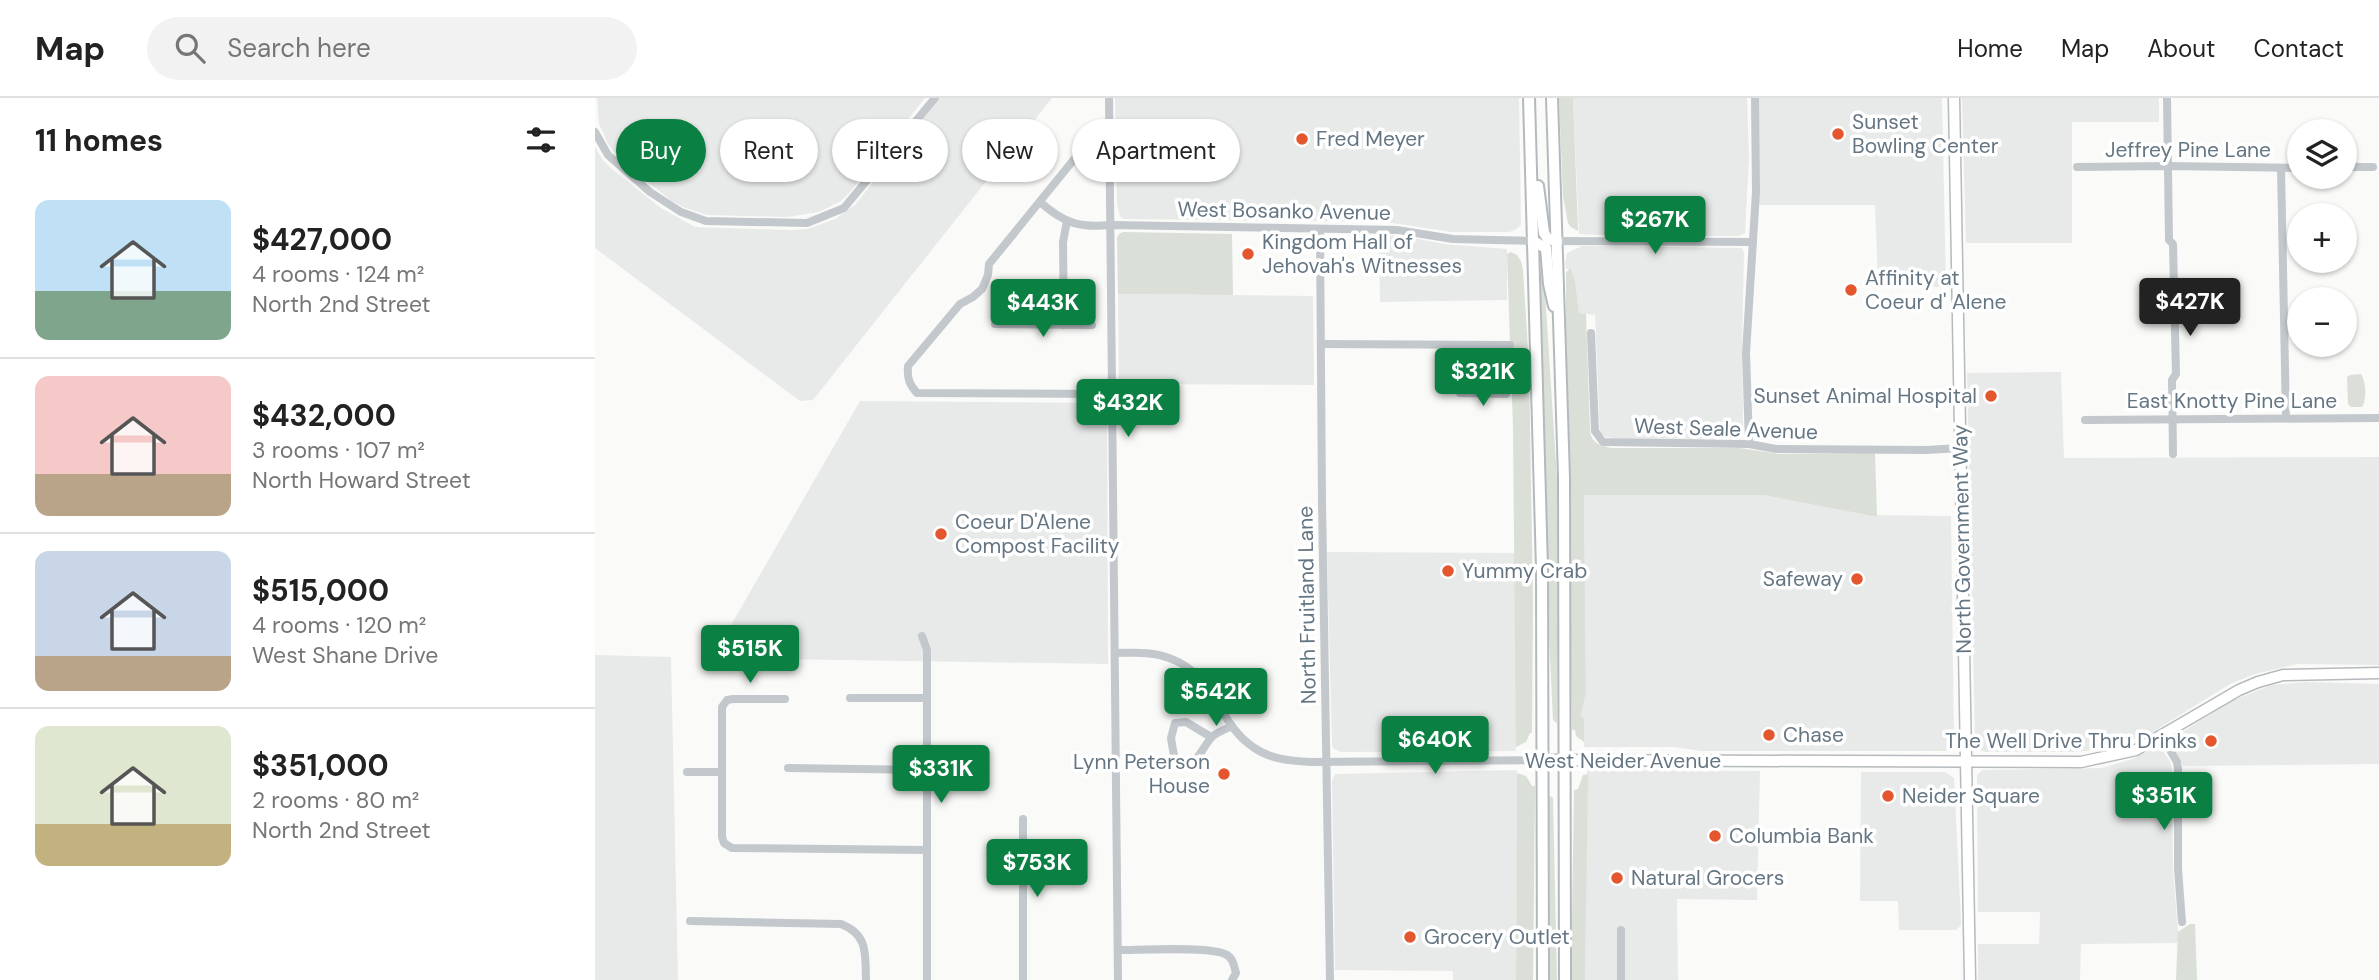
<!DOCTYPE html>
<meta charset="utf-8">
<style>
:root{--surface:#fff;--page:#f2f2f2;--text:#222;--muted:#767676;--line:#e0e0e0;--accent:#0b8043}
body{margin:0;font-family:"DM Sans",sans-serif;background:var(--page);color:var(--text);height:100vh;display:flex;flex-direction:column;font-size:26px;white-space:nowrap}
*{box-sizing:border-box;margin:0}
p{font-size:23px;color:var(--muted)}
.icon{flex:none;width:38px;height:38px;fill:none;stroke:currentColor;stroke-width:2;stroke-linecap:round;stroke-linejoin:round}
.map{position:relative;flex:1;overflow:hidden}
.drawer{display:flex;flex-direction:column;background:var(--surface);width:595px}
.drawer>*{flex:none}
.top-card{position:absolute;left:21px;top:21px;width:665px;height:63px;display:flex;gap:14px}
.fabs{position:absolute;left:1692px;top:21px;display:grid;gap:14px}
.fabs a{display:grid;place-items:center;width:70px;height:70px;border-radius:50%;background:var(--surface);box-shadow:0 2px 5px #0004;font-size:35px}
.price{position:absolute;translate:-50% -60px;padding:0 16px;border-radius:7px;background:var(--accent);color:#fff;font-size:23px;line-height:46px;filter:drop-shadow(0 2px 4px #0008)}
.price::after{content:'';position:absolute;left:50%;top:42px;width:21px;height:16px;margin-left:-10px;background:inherit;clip-path:polygon(0 0,100% 0,50% 100%)}
.price.selected{background:#222;color:#fff}
ul{padding:0;list-style:none}
li{display:flex;align-items:center;gap:21px;height:175px;padding:0 35px}
li+li{border-top:2px solid var(--line)}
li span{display:grid;place-items:center;flex:none;width:196px;height:140px;border-radius:14px;color:#555}
li>.icon{margin-inline-start:auto}
span .icon{width:84px;height:84px;fill:#fffc;stroke-width:1}
li b{font-size:30px}
h2{display:flex;justify-content:space-between;align-items:center;height:84px;padding:0 35px;font-size:30px}
.tag{padding:0 24px;border-radius:32px;background:var(--surface);box-shadow:0 2px 5px #0004;font-size:24px;line-height:63px}
.tag.selected{background:var(--accent);color:#fff}
header{display:flex;align-items:center;gap:42px;box-sizing:border-box;height:98px;padding:0 35px;background:var(--surface);border-bottom:2px solid var(--line)}
header strong{font-size:33px}
nav{display:flex;gap:38px;margin-inline-start:auto;font-size:24px}
.search{width:490px;height:63px;background:var(--page);display:flex;align-items:center;gap:18px;box-sizing:border-box;padding:0 24px;border-radius:38px;color:var(--muted);font-size:26px}
main{display:flex;flex:1;min-height:0}
.map>svg:first-child{display:block}
.built{fill:#e8e9e9}
.green{fill:#dadfd7}
.lines{fill:none;stroke-linecap:round;stroke-linejoin:round}
.major-casing{stroke:#b5babe;stroke-width:13}
.highway-casing{stroke:#b4b9bd;stroke-width:14}
.minor{stroke:#c3c8cc;stroke-width:8}
.major{stroke:#fff;stroke-width:10}
.highway{stroke:#fff;stroke-width:10}
.poi-dot{fill:#e4572e;stroke:#fff;stroke-width:2.5}
.labels{text-anchor:middle;stroke-width:7;stroke-linejoin:round;paint-order:stroke}
.poi-label{font-size:21px;fill:#657683;stroke:#fff;text-anchor:start}
.street-label{font-size:21px;fill:#657683;stroke:#fff}
</style>
<header>
<strong>Map</strong>
<div class="search"><svg class="icon" aria-label="search" viewBox="0 0 24 24"><circle cx="10" cy="10" r="6"/><path d="M15 15l6 6"/></svg>Search here</div>
<nav><a>Home</a><a>Map</a><a>About</a><a>Contact</a></nav>
</header>
<main>
<section class="drawer">
<h2>11 homes<svg class="icon" aria-label="filters" viewBox="0 0 24 24"><path d="M4 7h16M4 17h16"/><circle cx="9" cy="7" r="2"/><circle cx="15" cy="17" r="2"/></svg></h2>
<ul>
<li><span style="background:linear-gradient(#bfe0f5 65%,#7fa58c 0)"><svg class="icon" aria-label="home" viewBox="0 0 24 24"><path d="M3 11l9-7 9 7M6 9v11h12V9"/></svg></span><div><b>$427,000</b><p>4 rooms · 124 m²</p><p>North 2nd Street</p></div></li>
<li><span style="background:linear-gradient(#f6c9c9 70%,#b9a48a 0)"><svg class="icon" aria-label="home" viewBox="0 0 24 24"><path d="M3 11l9-7 9 7M6 9v11h12V9"/></svg></span><div><b>$432,000</b><p>3 rooms · 107 m²</p><p>North Howard Street</p></div></li>
<li><span style="background:linear-gradient(#c9d6e8 75%,#b9a48a 0)"><svg class="icon" aria-label="home" viewBox="0 0 24 24"><path d="M3 11l9-7 9 7M6 9v11h12V9"/></svg></span><div><b>$515,000</b><p>4 rooms · 120 m²</p><p>West Shane Drive</p></div></li>
<li><span style="background:linear-gradient(#dfe7d0 70%,#c2b280 0)"><svg class="icon" aria-label="home" viewBox="0 0 24 24"><path d="M3 11l9-7 9 7M6 9v11h12V9"/></svg></span><div><b>$351,000</b><p>2 rooms · 80 m²</p><p>North 2nd Street</p></div></li>
</ul>
</section>
<div class="map">
<svg width="1784" height="882" viewBox="0 0 1784 882">
<rect width="100%" height="100%" fill="#fafaf8"/>
<g class="built">
<polygon points="2,0 330,0 256,93 246,103 224,114 193,119 112,117 88,109 77,103 25,62 13,46 4,26"/>
<polygon points="345,0 457,0 218,302 205,303 0,150 0,49 8,62 17,71 66,110 100,129 196,132 213,131 240,121 260,107"/>
<polygon points="520,0 924,0 926,127 920,132 914,134 856,134 791,124 528,121 525,118 522,107"/>
<polygon points="978,0 1152,0 1154,61 1150,135 1144,138 1026,138 984,136"/>
<polygon points="1164,0 1347,0 1351,189 1283,188 1280,107 1164,107"/>
<polygon points="1367,0 1564,0 1564,24 1477,24 1477,145 1371,145"/>
<polygon points="784,137 808,138 849,146 912,151 912,202 785,204"/>
<polygon points="987,148 1147,150 1149,155 1147,248 1148,312 1148,335 1145,341 1019,340 1011,339 1005,335 1000,217 984,215 980,182 975,170 971,171 970,166 972,155"/>
<polygon points="523,196 718,198 719,287 524,286"/>
<polygon points="1466,274 1469,360 1784,359 1784,567 1702,566 1660,576 1635,586 1553,637 1510,651 1478,654 1390,654 1383,651 1380,642 1372,275"/>
<polygon points="265,303 512,305 513,566 117,560"/>
<polygon points="989,396 1168,397 1272,417 1356,418 1359,648 1351,653 1106,653 1079,649 989,649 989,621 986,617 991,595"/>
<polygon points="732,454 921,455 921,653 746,654 739,651 737,648"/>
<polygon points="0,557 76,559 83,882 0,882"/>
<polygon points="1711,584 1784,586 1784,666 1588,668 1577,645 1579,639 1637,603 1664,592 1677,587"/>
<polygon points="1562,649 1566,650 1576,665 1577,675 1578,771 1584,845 1486,846 1485,882 1383,882 1383,846 1444,846 1445,814 1383,814 1382,677 1388,672 1507,670 1537,661"/>
<polygon points="922,672 921,882 858,882 858,873 740,872 737,683 740,676"/>
<polygon points="992,672 1165,673 1162,802 1082,801 1083,882 990,882"/>
<polygon points="1266,674 1350,674 1359,680 1366,823 1366,827 1361,832 1304,832 1303,803 1265,803"/>
</g>
<g class="green">
<polygon points="964,0 978,0 983,133 976,129 973,125 968,98"/>
<polygon points="528,134 637,136 638,197 523,196 522,140 524,136"/>
<polygon points="916,154 922,157 926,163 928,172 934,267 938,505 937,635 935,635 931,644 921,649 918,329 912,156"/>
<path d="M975,169L980,182L984,215L991,216L995,332C996,345 1004,347 1016,350H1145L1184,356L1280,355L1282,418L1272,417L1168,397H989L991,595L986,617L989,621V644L981,638L980,632H977L971,265V175Z"/>
<polygon points="945,175 949,178 962,382 964,462 962,625 958,622 948,412 943,177"/>
<path d="M1766,276C1771,284 1772,302 1767,309H1756L1753,306L1752,279L1755,277Z"/>
<polygon points="922,675 931,678 937,688 940,688 938,882 921,882"/>
<polygon points="993,676 990,882 976,882 979,692 983,691 988,677"/>
<polygon points="955,698 958,700 962,882 952,882 952,703"/>
<polygon points="1595,826 1600,826 1602,882 1581,882 1583,834"/>
</g>
<g class="lines">
<defs>
<g id="major">
<polyline points="1359,0 1375,882"/>
<polyline points="948,662 1486,664 1541,652 1644,592 1663,584 1688,577 1784,575"/>
</g>
<g id="highway">
<polyline points="934,0 947,471 948,882"/>
<polyline points="957,0 969,380 970,882"/>
<polyline points="943,88 949,135 953,141 962,143"/>
<polyline points="938,143 951,150 954,186 959,208"/>
</g>
</defs>
<use href="#major" class="major-casing"/>
<use href="#highway" class="highway-casing"/>
<g class="minor">
<polyline points="514,0 523,882"/>
<polyline points="1572,0 1574,142 1578,146 1581,276 1577,282 1578,356"/>
<polyline points="0,34 13,57 55,94 86,114 111,123 212,125 249,110 340,0"/>
<path d="M489,49L394,166L393,177L387,191L378,199L365,206L313,268C312,280 314,286 322,295L518,296"/>
<polyline points="1482,69 1572,68 1704,70"/>
<polyline points="1750,69 1778,69"/>
<polyline points="1686,70 1691,320"/>
<path d="M445,104C470,126 485,130 517,127L802,132L858,141L938,143"/>
<polyline points="725,131 727,404 735,882"/>
<polyline points="962,143 1158,144"/>
<polyline points="400,226 497,227"/>
<polyline points="469,227 468,144 472,123"/>
<polyline points="996,235 1000,333 1008,344 1154,346 1181,351 1331,352 1366,350"/>
<polyline points="726,246 915,247"/>
<polyline points="885,247 889,296"/>
<polyline points="865,295 911,296"/>
<polyline points="1490,322 1784,320"/>
<polyline points="1154,346 1151,255 1161,94 1160,0"/>
<polyline points="327,538 332,552 332,882"/>
<path d="M520,555C538,555 556,553 574,560C621,576 622,625 658,649C674,661 696,663 715,664L948,662"/>
<polyline points="255,600 332,600"/>
<polyline points="190,601 138,601 132,602 127,609 127,739 129,745 137,750 332,752"/>
<polyline points="1567,638 1582,664 1583,671 1583,771 1587,824"/>
<path d="M616,639L591,624L580,625L576,640L580,664C602,674 605,651 617,639C622,634 631,631 637,628"/>
<polyline points="193,670 332,672"/>
<polyline points="92,674 126,674"/>
<polyline points="428,721 428,882"/>
<path d="M95,823L246,826C274,837 270,857 271,882"/>
<polyline points="1026,832 1026,882"/>
<path d="M523,852C544,852 615,848 630,856C638,859 639,868 641,875L637,882"/>
</g>
<use href="#major" class="major"/>
<use href="#highway" class="highway"/>
</g>
<g class="poi-dot">
<circle cx="1243" cy="36" r="7"/>
<circle cx="707" cy="41" r="7"/>
<circle cx="653" cy="156" r="7"/>
<circle cx="1256" cy="192" r="7"/>
<circle cx="1396" cy="298" r="7"/>
<circle cx="346" cy="436" r="7"/>
<circle cx="853" cy="473" r="7"/>
<circle cx="1262" cy="481" r="7"/>
<circle cx="1174" cy="637" r="7"/>
<circle cx="1616" cy="643" r="7"/>
<circle cx="629" cy="676" r="7"/>
<circle cx="1293" cy="698" r="7"/>
<circle cx="1120" cy="738" r="7"/>
<circle cx="1022" cy="780" r="7"/>
<circle cx="815" cy="839" r="7"/>
</g>
<g class="labels">
<g class="poi-label">
<text x="1257" y="31">Sunset<tspan x="1257" dy="24">Bowling Center</tspan></text>
<text x="721" y="48">Fred Meyer</text>
<text x="667" y="151">Kingdom Hall of<tspan x="667" dy="24">Jehovah's Witnesses</tspan></text>
<text x="1270" y="187">Affinity at<tspan x="1270" dy="24">Coeur d' Alene</tspan></text>
<text x="1382" y="305" text-anchor="end">Sunset Animal Hospital</text>
<text x="360" y="431">Coeur D'Alene<tspan x="360" dy="24">Compost Facility</tspan></text>
<text x="867" y="480">Yummy Crab</text>
<text x="1248" y="488" text-anchor="end">Safeway</text>
<text x="1188" y="644">Chase</text>
<text x="1602" y="650" text-anchor="end">The Well Drive Thru Drinks</text>
<text x="615" y="671" text-anchor="end">Lynn Peterson<tspan x="615" dy="24">House</tspan></text>
<text x="1307" y="705">Neider Square</text>
<text x="1134" y="745">Columbia Bank</text>
<text x="1036" y="787">Natural Grocers</text>
<text x="829" y="846">Grocery Outlet</text>
</g>
<g class="street-label">
<text x="1593" y="59">Jeffrey Pine Lane</text>
<text transform="translate(689 113) rotate(1)" y="7">West Bosanko Avenue</text>
<text x="1637" y="310">East Knotty Pine Lane</text>
<text transform="translate(1131 331) rotate(2)" y="7">West Seale Avenue</text>
<text transform="translate(1367 441) rotate(-91)" y="7">North Government Way</text>
<text transform="translate(712 507) rotate(-91)" y="7">North Fruitland Lane</text>
<text x="1028" y="670">West Neider Avenue</text>
</g>
</g>
</svg>
<div class="fabs">
<a><svg class="icon" aria-label="layers" viewBox="0 0 24 24"><path d="M12 4l9 5-9 5-9-5zM3 14l9 5 9-5"/></svg></a>
<a>+</a>
<a>−</a>
</div>
<b class="price" style="left:1060px;top:158px">$267K</b>
<b class="price selected" style="left:1595px;top:240px">$427K</b>
<b class="price" style="left:448px;top:241px">$443K</b>
<b class="price" style="left:888px;top:310px">$321K</b>
<b class="price" style="left:533px;top:341px">$432K</b>
<b class="price" style="left:155px;top:587px">$515K</b>
<b class="price" style="left:621px;top:630px">$542K</b>
<b class="price" style="left:840px;top:678px">$640K</b>
<b class="price" style="left:346px;top:707px">$331K</b>
<b class="price" style="left:1569px;top:734px">$351K</b>
<b class="price" style="left:442px;top:801px">$753K</b>
<div class="top-card">
<a class="tag selected">Buy</a>
<a class="tag">Rent</a>
<a class="tag">Filters</a>
<a class="tag">New</a>
<a class="tag">Apartment</a>
</div>
</div>
</main>
